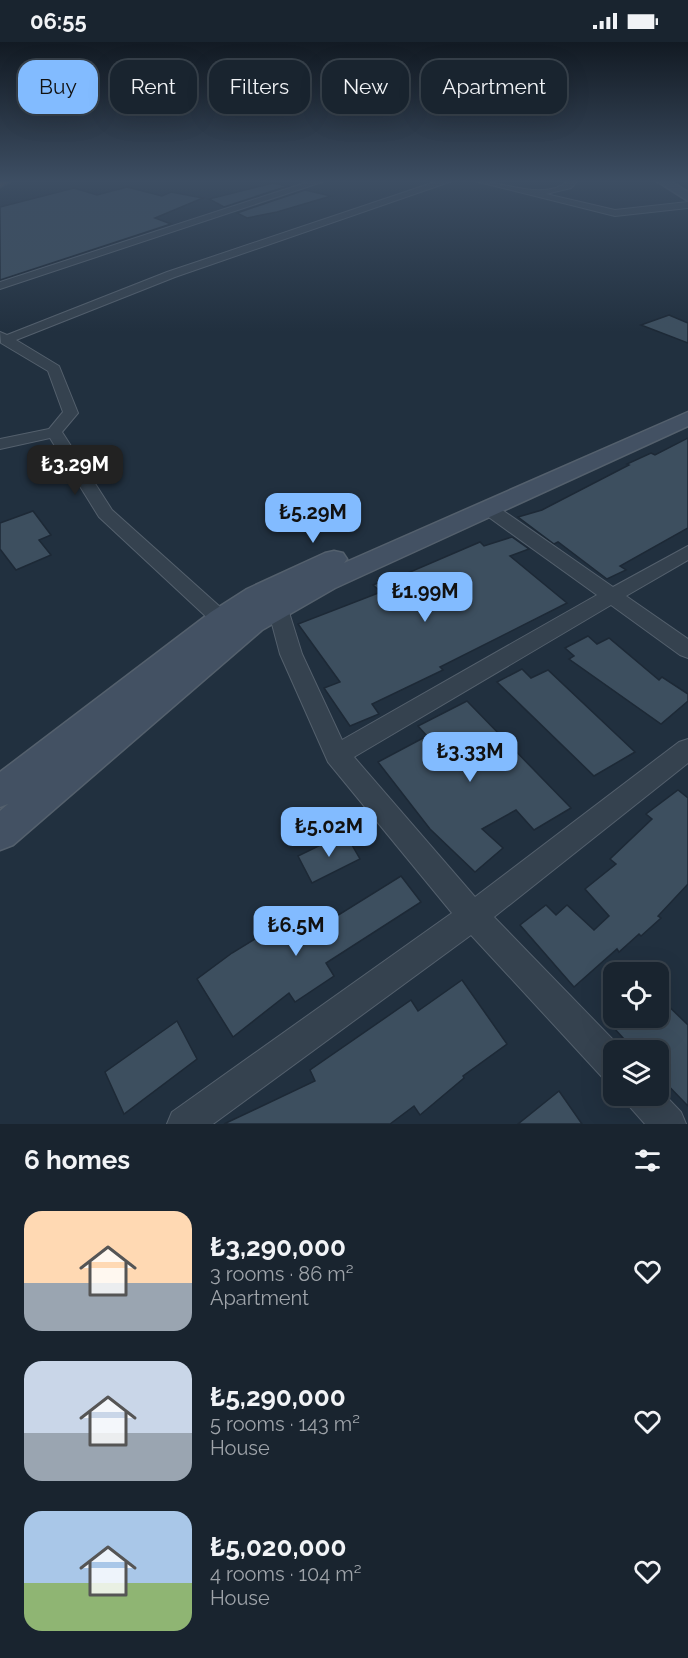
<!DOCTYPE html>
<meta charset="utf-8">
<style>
:root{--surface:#19242f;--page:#222c37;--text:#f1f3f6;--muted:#9fa4aa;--line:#37414b;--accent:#82bbff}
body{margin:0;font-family:Raleway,sans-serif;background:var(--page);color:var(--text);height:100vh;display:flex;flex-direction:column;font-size:22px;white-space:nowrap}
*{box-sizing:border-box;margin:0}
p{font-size:20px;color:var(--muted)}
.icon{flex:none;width:33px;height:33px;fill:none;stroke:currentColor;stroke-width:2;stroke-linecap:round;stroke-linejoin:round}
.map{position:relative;height:1082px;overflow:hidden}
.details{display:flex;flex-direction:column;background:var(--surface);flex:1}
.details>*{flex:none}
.top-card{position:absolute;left:18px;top:18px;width:652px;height:54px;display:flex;gap:12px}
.controls{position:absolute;left:603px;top:920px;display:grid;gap:12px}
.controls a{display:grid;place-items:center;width:66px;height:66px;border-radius:12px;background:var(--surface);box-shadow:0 6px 24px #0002,0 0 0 2px var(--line);font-size:30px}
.price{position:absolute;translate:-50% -51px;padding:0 14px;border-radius:12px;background:var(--accent);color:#111;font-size:20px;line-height:39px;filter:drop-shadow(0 2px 3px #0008)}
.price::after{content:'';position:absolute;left:50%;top:36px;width:18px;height:14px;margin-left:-9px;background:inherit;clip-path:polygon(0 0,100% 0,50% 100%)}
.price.active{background:#222;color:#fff}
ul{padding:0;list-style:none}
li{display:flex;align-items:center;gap:18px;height:150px;padding:0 24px}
li span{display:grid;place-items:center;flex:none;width:168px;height:120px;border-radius:18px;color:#555}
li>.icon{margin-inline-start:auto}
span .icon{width:72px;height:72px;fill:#fffc;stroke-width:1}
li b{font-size:26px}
h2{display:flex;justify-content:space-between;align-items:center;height:72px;padding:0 24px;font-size:26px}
.tag{padding:0 21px;border-radius:18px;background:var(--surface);box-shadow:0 6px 24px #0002,0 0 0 2px var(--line);font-size:21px;line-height:54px}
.tag.active{background:var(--accent);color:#111}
.status{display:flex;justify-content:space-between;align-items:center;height:42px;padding:0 30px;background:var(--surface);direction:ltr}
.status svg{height:16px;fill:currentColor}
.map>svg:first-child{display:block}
.building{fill:#3d4f5f;stroke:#1d2936;stroke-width:1.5}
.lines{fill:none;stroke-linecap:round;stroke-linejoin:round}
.street-casing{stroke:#54606d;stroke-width:2}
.secondary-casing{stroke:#54606d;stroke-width:3}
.highway-casing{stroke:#414d5a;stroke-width:3}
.street{fill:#35424f;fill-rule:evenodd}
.secondary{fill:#435163;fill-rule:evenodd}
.highway{fill:#766552;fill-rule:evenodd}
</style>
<div class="status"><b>06:55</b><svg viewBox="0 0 49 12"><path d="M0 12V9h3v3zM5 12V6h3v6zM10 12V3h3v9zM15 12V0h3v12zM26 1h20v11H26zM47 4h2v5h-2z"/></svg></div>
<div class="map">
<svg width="688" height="1082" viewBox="0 0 688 1082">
<rect width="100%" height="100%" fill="#21303f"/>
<g class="building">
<polygon points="273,141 288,144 224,165 209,157"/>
<polygon points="127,145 162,154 171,150 203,156 155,176 171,182 0,238 0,165 74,146 97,153"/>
<polygon points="305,148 331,154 277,170 247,176 237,171"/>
<polygon points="669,273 688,281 688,301 641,283"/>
<polygon points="688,396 688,486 620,524 626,528 607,537 558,500 554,502 518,475 542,468 629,423 627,422 651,411 655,413"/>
<polygon points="33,469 51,493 39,498 51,513 16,528 0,507 0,481"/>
<polygon points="512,495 529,507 510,514 567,561 440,625 443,628 372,662 379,672 350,684 324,646 340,640 298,582 381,550 373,543 398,532 401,534 480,500 484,504"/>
<polygon points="588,594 597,602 609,596 659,638 662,635 688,652 688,659 661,682 569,617 574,614 565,606"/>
<polygon points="522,627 531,636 548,628 635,710 594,734 497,640"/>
<polygon points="467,659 571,766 534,788 516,768 482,787 503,806 475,830 430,787 378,720 427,694 418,684"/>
<polygon points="678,748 688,756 688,842 658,874 661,876 641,894 639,892 619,910 617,907 574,945 520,883 546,863 556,873 567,863 594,888 609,874 585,847 616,822 610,817 652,777 646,772"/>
<polygon points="345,791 360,817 312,841 298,814"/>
<polygon points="401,834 421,860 326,921 334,934 295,960 289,951 233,995 197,937 232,911 296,872 308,892"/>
<polygon points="462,938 507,1002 463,1034 464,1036 420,1073 414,1064 390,1082 224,1082 315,1039 310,1028 411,958 418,969"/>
<polygon points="658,954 688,983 688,1064 658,1033 658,1008 634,1008 614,986 624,975 658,975"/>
<polygon points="177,979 197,1017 124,1072 105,1030"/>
<polygon points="559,1049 582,1082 518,1082"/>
</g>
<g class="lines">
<defs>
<g id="street">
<polygon points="314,138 328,138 0,247 0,240"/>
<polygon points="441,138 455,138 175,235 16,298 59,324 78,371 62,390 112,468 228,572 231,577 228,582 214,582 99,475 50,396 0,407 0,397 49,387 63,370 48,329 1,301 0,290 7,293 167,230"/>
<path d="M471,138C499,138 546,161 569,138H578L571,146L546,152L615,168L688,160V166L615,174Z"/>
<polygon points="489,462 495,463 613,545 688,504 688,518 626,554 688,597 688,616 680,613 611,563 354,715 475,855 679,700 688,697 688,721 494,875 623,1008 614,1008 614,1039 602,1035 471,893 213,1082 167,1082 172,1070 452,871 328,720 280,612 268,567 271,562 285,562 288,567 302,612 342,698 597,553 483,471 480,467 483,463"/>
<polygon points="658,1046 681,1070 686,1082 645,1082 630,1065 625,1053 658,1053"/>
</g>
<g id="secondary">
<polygon points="655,138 669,138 688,150 688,159"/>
<polygon points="688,370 688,384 335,546 262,588 13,803 0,808 0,769 8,762 0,765 0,730 211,570 247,547 325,511 334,509 343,511 347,517 344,521"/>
</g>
<polygon id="highway" points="0,138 13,138 0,145"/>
</defs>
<use href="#street" class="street-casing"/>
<use href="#secondary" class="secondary-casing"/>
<use href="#highway" class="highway-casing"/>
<use href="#street" class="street"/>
<use href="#secondary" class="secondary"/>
<use href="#highway" class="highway"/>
</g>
<linearGradient id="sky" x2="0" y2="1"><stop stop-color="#121a23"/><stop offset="0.48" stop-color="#3d4e63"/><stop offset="1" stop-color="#3d4e63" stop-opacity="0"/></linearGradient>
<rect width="688" height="290" fill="url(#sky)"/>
</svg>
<div class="controls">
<a><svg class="icon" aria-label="locate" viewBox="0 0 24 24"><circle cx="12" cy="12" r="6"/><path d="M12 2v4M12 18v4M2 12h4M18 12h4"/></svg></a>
<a><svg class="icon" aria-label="layers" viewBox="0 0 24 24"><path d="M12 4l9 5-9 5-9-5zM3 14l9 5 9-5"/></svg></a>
</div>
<b class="price active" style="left:75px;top:454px">₺3.29M</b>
<b class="price" style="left:313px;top:502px">₺5.29M</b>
<b class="price" style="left:425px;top:581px">₺1.99M</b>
<b class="price" style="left:470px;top:741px">₺3.33M</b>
<b class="price" style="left:329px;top:816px">₺5.02M</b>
<b class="price" style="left:296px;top:915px">₺6.5M</b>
<div class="top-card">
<a class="tag active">Buy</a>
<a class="tag">Rent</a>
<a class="tag">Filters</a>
<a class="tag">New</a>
<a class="tag">Apartment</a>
</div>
</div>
<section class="details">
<h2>6 homes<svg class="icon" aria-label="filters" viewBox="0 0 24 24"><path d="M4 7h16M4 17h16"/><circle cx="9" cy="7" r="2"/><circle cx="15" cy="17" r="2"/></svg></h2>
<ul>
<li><span style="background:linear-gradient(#ffd9b3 60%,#9aa5b1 0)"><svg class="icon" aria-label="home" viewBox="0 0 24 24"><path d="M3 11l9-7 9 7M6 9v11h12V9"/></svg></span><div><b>₺3,290,000</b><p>3 rooms · 86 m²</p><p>Apartment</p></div><svg class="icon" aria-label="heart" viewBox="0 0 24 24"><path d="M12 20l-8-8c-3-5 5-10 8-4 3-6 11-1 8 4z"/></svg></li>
<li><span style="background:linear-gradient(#c9d6e8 60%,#9aa5b1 0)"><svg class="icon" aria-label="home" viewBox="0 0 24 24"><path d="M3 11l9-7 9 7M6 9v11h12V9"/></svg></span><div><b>₺5,290,000</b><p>5 rooms · 143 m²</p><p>House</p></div><svg class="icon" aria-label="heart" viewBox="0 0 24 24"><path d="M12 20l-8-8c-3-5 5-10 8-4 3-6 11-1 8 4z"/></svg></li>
<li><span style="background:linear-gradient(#a9c7e8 60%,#8fb573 0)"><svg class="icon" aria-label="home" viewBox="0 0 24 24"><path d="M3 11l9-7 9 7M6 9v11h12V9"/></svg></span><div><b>₺5,020,000</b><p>4 rooms · 104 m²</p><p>House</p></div><svg class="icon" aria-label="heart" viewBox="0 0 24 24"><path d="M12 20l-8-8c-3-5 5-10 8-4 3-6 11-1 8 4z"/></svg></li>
</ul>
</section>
